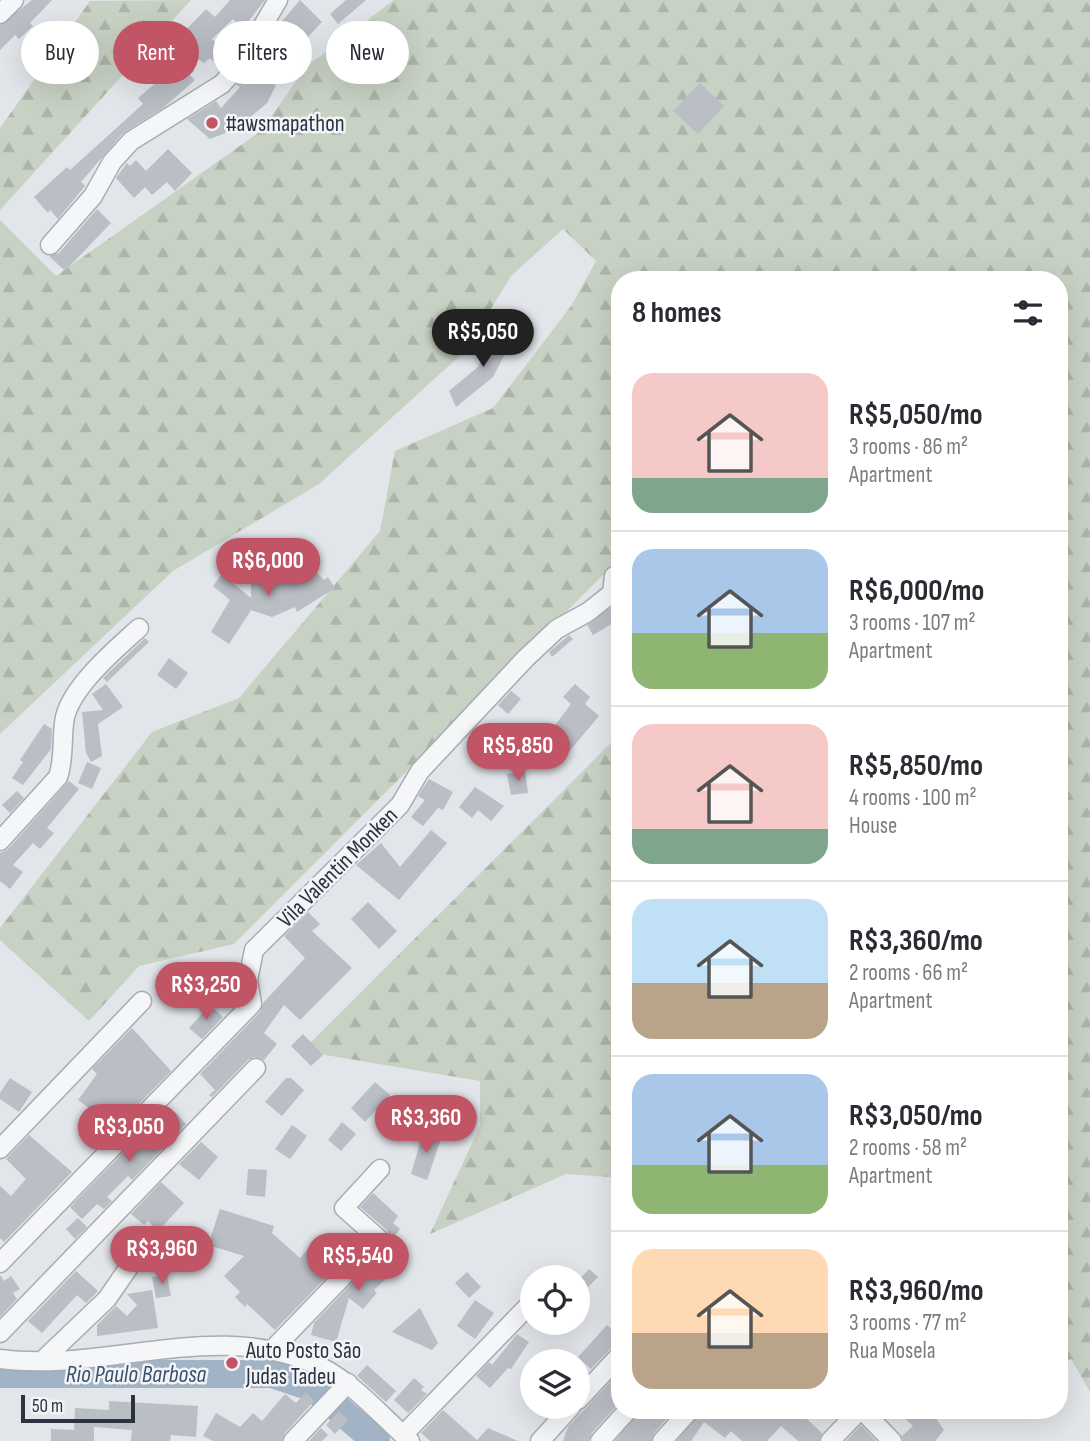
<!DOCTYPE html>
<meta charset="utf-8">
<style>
:root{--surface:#fff;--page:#f2f2f3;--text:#2b2b33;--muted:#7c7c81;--line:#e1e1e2;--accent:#c15465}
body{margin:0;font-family:"Sofia Sans Condensed",sans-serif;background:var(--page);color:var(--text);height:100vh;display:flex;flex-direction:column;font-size:26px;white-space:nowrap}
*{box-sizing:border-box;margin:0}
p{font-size:23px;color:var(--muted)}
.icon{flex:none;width:38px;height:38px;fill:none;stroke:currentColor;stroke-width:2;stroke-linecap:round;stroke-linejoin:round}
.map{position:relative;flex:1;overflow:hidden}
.drawer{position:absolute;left:611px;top:271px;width:457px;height:1148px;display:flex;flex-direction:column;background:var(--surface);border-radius:28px;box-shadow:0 7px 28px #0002}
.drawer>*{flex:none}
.top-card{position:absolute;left:21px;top:21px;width:485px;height:63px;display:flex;gap:14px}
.fabs{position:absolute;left:520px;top:1265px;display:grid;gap:14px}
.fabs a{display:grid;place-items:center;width:70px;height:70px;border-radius:50%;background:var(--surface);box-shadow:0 7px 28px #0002;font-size:35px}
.scale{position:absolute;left:21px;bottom:18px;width:114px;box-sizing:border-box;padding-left:7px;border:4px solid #2c3340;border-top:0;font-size:19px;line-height:24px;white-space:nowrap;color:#2c3340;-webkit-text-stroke:5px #f2f4f7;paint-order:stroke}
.price{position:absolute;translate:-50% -60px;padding:0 16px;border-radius:24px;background:var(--accent);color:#fff;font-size:23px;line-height:46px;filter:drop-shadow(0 2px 4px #0008)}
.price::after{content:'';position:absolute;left:50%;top:42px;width:21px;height:16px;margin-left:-10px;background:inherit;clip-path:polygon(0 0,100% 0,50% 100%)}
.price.current{background:#222;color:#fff}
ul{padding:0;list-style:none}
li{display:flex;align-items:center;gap:21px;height:175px;padding:0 21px}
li+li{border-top:2px solid var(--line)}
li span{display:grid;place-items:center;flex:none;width:196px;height:140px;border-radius:21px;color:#555}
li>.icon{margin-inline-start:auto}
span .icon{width:84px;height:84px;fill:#fffc;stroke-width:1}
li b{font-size:30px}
h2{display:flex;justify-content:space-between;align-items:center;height:84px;padding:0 21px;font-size:30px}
.tag{padding:0 24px;border-radius:32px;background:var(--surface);box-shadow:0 7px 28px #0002;font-size:24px;line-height:63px}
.tag.current{background:var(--accent);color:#fff}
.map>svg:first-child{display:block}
.forest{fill:url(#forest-firs)}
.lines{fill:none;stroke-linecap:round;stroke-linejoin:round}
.river{stroke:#a1b3c5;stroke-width:28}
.building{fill:#babec5}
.minor-casing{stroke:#a8acb3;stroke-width:21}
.minor{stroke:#f5f6f8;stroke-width:18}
.poi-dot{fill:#c15465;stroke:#f2f4f7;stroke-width:2.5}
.labels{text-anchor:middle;stroke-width:5;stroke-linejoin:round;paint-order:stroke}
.poi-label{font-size:23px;fill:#2c3340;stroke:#f2f4f7;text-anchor:start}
.street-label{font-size:23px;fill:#2c3340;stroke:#f2f4f7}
.water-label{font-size:24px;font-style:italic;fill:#3a526f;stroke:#f2f4f7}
</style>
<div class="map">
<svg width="1090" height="1441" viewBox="0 0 1090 1441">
<defs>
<pattern id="forest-firs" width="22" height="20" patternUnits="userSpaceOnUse" patternTransform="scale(1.75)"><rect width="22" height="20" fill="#c8d2c4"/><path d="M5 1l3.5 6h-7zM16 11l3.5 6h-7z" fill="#acb5a9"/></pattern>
</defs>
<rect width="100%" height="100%" fill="#e2e5e9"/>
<g class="forest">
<polygon points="191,0 0,210 0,128 90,1"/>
<polygon points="394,0 1090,0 1090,1392 1071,1359 1059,1365 1059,1311 1062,1309 1059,810 1069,796 1059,790 1059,280 620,280 619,566 604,574 234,944 139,966 89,1021 0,940 0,928 152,732 239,698 380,531 395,451 493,408 571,306 596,261 563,229 511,276 465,351 319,484 173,571 0,734 0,220 56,276 261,131 307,66"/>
<polygon points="619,735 620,1178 566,1174 430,1234 480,1126 480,1081 302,1051"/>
</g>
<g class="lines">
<polyline class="river" points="0,1374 272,1374 314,1388 376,1441"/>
</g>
<g class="building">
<polygon points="32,0 52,0 30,23 33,26 19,39 15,35 0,50 0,25"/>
<polygon points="230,0 265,0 243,28 233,19 212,39 223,49 213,61 210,58 204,63 180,47 190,39 183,33 206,9 215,17"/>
<polygon points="300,0 322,22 307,38 302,33 283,55 290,61 272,83 276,85 267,103 236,129 210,139 187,119 216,101 221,108 240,87 236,85 252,67 273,32"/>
<polygon points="346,0 366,0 338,24 330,14"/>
<polygon points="179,51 194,71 190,75 195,80 163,108 123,133 81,182 85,186 58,219 50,210 48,213 34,197 67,167 70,170 143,104 138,98 158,81 153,76"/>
<polygon points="700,83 724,106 698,134 673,111"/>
<polygon points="168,149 192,173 175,191 167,182 152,195 145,187 134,198 116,178 127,163 130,166 136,160 146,171"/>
<polygon points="97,209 111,223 65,271 49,256 59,253"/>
<polygon points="497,330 513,338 493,377 456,407 449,391 478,367"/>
<polygon points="310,566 324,580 328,577 335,588 297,612 295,607 272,617 251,610 229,644 211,632 230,600 213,586 222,574 251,598 251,575 301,575"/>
<polygon points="620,601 620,619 593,635 587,625"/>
<polygon points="569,635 573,639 552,657 549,652"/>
<polygon points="145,638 149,642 107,682 103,678"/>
<polygon points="169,658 188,673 176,689 157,675"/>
<polygon points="106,684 123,707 98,724 102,756 91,762 86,753 82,712 103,710 92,694"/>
<polygon points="575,684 590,697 585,704 599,716 562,760 541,744 571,704 563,697"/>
<polygon points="511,691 521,699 508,714 498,705"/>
<polygon points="44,724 52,729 51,749 23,785 12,778 23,762 20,760"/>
<polygon points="87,762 101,768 92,789 78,783"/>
<polygon points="525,771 528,793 511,795 507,774"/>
<polygon points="429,779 453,792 443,810 438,808 423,826 411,817 425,800 418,796"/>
<polygon points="69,781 79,789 47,828 54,833 40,849 33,843 13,865 23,872 10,889 0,881 0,853 8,849"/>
<polygon points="475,787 504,806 491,821 478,810 472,818 459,807"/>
<polygon points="17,791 24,798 10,813 2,805"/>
<polygon points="431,830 447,843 399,900 356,865 381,843 400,867"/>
<polygon points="368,902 397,931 379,949 351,919"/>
<polygon points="308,912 320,924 312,931 352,968 300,1020 284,1005 264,1033 277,1044 264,1060 254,1057 248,1060 212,1097 209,1095 215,1090 200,1074 260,1012 263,1003 305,958 284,936"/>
<polygon points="210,1005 223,1017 202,1039 189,1028"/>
<polygon points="132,1028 171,1071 95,1149 78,1135 97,1114 78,1100 97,1074 92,1069"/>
<polygon points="303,1034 323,1055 311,1066 291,1046"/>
<polygon points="10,1078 32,1092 19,1112 0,1099 0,1093"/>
<polygon points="286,1078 291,1078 304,1090 282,1116 265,1102"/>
<polygon points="375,1082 390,1095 365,1122 351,1108"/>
<polygon points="175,1112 186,1124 132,1180 128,1176 107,1197 112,1201 104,1209 97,1204 82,1219 70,1207 157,1118 162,1123"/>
<polygon points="342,1122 356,1134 341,1151 328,1140"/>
<polygon points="292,1125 307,1136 290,1159 275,1149"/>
<polygon points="424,1130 442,1136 427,1180 411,1174"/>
<polygon points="29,1135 72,1172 4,1242 0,1238 0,1186 11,1196 26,1179 6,1159"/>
<polygon points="201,1142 218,1157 199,1180 179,1164"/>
<polygon points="248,1169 267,1170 265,1197 246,1195"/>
<polygon points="161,1182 184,1203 158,1231 148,1221 144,1225 131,1214"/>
<polygon points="373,1193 398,1216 393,1223 400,1229 391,1241 387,1230 360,1207"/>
<polygon points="220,1209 274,1226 272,1233 300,1258 320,1235 346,1257 275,1330 247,1304 245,1307 235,1297 240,1292 224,1276 244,1256 208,1245"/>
<polygon points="78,1218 87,1227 75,1239 66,1229"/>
<polygon points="390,1243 406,1259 374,1290 377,1293 363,1309 349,1298 336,1342 311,1335 314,1323"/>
<polygon points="589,1269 598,1277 584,1291 578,1281"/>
<polygon points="76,1271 98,1291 86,1303 77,1295 42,1333 28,1321"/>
<polygon points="467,1272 481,1287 469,1298 455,1283"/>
<polygon points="0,1275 4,1281 11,1276 20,1289 13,1293 17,1299 0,1317"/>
<polygon points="167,1275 171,1296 156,1298 152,1277"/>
<polygon points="152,1290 158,1328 97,1336 97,1325 116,1306 127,1316 137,1305 127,1294"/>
<polygon points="475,1300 494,1313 475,1339 457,1326"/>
<polygon points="420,1308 438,1343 432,1350 392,1332"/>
<polygon points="607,1325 620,1336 620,1344 612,1347 591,1369 578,1357"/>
<polygon points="517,1334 529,1342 511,1369 508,1368 490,1388 476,1376 489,1362 492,1365"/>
<polygon points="367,1365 396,1391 386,1402 357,1376"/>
<polygon points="414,1378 424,1387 421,1390 427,1394 408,1413 394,1400"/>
<polygon points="611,1381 620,1391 620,1402 592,1433 589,1441 563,1441 568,1427"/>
<polygon points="306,1392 314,1401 285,1433 282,1441 213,1441 203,1436 216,1413 240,1427 253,1413 262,1421 285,1394 296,1403"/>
<polygon points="109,1401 198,1406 196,1437 171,1435 170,1441 131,1441 132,1430 94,1427 94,1441 51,1441 51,1429 74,1430 75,1408 109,1410"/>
<polygon points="443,1410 477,1440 488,1428 518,1441 430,1441 421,1433"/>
<polygon points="639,1410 674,1410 654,1433 651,1441 615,1441"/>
<polygon points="701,1410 813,1410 806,1418 822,1433 819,1441 798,1441 781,1426 767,1441 742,1441 731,1431 725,1438 704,1422 691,1441 677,1441"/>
<polygon points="896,1410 930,1410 944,1430 935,1441 903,1441 902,1436 913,1426"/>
<polygon points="339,1411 348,1420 335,1434 326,1425"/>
<polygon points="861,1425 876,1441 846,1441"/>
<polygon points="321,1428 328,1435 322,1441 309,1441"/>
</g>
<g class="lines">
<defs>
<g id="minor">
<polyline points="0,14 14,0"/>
<polyline points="50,245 93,196 112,162 131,141 222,84 242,61 278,0"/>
<path d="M0,841L58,777C65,757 61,737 65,717C73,685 116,649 139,628"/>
<polyline points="0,1149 142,1001"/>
<polyline points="0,1263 252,1004 248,980 254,950 400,805 420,771 526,658 557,629 588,612 612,593 614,576"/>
<polyline points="0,1333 256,1068"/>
<polyline points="272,1350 379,1239 344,1208 380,1169"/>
<path d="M0,1359C105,1373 221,1317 321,1367C356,1385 381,1416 410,1441"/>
<polyline points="43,1360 107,1299 149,1238"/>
<polyline points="578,1400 620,1355"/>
<polyline points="862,1410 892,1441"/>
<polyline points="403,1435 532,1302"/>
<polyline points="293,1441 348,1383"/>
<polyline points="540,1441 571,1407"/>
<polyline points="600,1441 628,1410"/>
<polyline points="662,1441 690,1410"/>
<polyline points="830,1441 860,1410"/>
</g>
</defs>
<use href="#minor" class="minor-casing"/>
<use href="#minor" class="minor"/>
</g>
<g class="poi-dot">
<circle cx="212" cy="123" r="7"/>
<circle cx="232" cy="1363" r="7"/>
</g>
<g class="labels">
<g class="poi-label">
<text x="226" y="131">#awsmapathon</text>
<text x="246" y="1358">Auto Posto São<tspan x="246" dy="26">Judas Tadeu</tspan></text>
</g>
<g class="street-label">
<text transform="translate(337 867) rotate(-45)" y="8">Vila Valentin Monken</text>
</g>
<g class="water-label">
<text x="136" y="1382">Rio Paulo Barbosa</text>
</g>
</g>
</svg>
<div class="fabs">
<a><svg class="icon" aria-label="locate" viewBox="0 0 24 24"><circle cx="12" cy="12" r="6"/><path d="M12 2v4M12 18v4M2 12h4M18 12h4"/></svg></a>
<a><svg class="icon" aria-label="layers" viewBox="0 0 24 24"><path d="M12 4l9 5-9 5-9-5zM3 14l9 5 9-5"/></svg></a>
</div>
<div class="scale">50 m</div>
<b class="price current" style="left:483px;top:369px">R$5,050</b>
<b class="price" style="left:268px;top:598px">R$6,000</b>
<b class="price" style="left:518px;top:783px">R$5,850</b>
<b class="price" style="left:206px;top:1022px">R$3,250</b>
<b class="price" style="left:426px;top:1155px">R$3,360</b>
<b class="price" style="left:129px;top:1164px">R$3,050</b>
<b class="price" style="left:162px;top:1286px">R$3,960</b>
<b class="price" style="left:358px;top:1293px">R$5,540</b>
<div class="top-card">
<a class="tag">Buy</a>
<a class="tag current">Rent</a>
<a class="tag">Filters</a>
<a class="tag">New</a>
</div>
<section class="drawer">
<h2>8 homes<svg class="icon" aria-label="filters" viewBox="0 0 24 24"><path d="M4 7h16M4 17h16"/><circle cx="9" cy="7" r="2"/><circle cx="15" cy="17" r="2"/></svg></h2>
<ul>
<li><span style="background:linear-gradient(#f6c9c9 75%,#7fa58c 0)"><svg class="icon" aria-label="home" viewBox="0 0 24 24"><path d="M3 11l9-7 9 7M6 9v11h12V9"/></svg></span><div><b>R$5,050/mo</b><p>3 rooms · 86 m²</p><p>Apartment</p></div></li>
<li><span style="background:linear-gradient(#a9c7e8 60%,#8fb573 0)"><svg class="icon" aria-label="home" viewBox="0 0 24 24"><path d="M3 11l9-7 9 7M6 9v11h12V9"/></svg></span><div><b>R$6,000/mo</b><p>3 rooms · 107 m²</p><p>Apartment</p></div></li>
<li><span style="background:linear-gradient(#f6c9c9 75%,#7fa58c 0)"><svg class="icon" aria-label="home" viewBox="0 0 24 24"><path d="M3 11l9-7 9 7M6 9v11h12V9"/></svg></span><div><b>R$5,850/mo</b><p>4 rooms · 100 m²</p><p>House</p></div></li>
<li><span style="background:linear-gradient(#bfe0f5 60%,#b9a48a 0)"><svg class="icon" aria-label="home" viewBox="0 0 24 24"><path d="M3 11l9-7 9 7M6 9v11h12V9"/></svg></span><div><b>R$3,360/mo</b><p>2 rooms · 66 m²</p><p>Apartment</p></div></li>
<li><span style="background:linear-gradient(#a9c7e8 65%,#8fb573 0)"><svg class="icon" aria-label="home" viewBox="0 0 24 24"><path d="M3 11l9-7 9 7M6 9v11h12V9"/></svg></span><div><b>R$3,050/mo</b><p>2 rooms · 58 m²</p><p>Apartment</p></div></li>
<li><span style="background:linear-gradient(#ffd9b3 60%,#b9a48a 0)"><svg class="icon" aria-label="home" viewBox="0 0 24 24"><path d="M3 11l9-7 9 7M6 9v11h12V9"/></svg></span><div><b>R$3,960/mo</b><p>3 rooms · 77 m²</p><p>Rua Mosela</p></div></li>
</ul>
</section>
</div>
